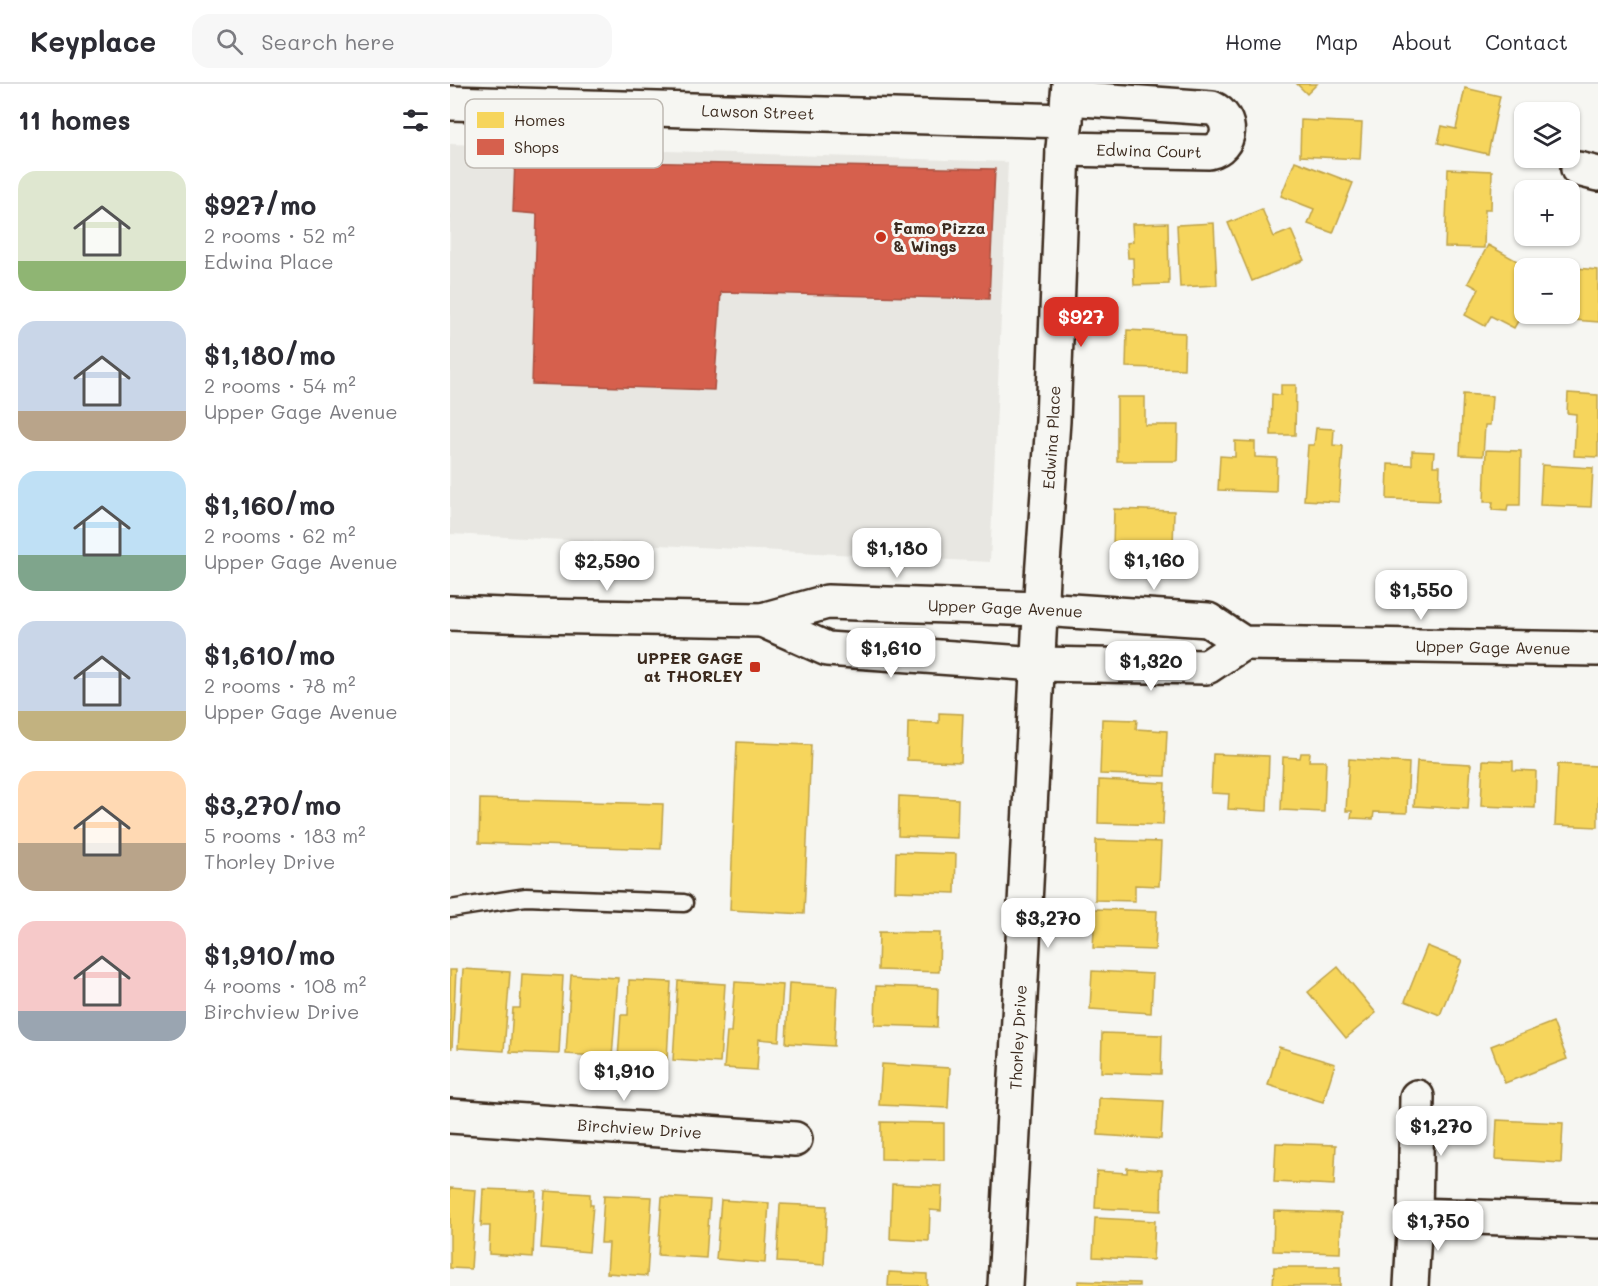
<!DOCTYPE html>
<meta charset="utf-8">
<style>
:root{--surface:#fff;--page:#f7f7f7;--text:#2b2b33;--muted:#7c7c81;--line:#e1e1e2;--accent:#d93025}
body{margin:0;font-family:Mali,sans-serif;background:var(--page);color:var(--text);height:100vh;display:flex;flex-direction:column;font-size:22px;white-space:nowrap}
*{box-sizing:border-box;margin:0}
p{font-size:20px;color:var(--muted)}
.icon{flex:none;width:33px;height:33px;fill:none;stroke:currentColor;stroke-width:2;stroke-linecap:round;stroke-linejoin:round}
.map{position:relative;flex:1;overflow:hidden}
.sheet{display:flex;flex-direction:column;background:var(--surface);width:450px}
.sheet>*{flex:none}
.buttons{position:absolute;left:1064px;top:18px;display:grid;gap:12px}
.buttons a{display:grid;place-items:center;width:66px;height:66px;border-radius:12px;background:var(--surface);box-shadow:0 2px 4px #0004;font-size:30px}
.price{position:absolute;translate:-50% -51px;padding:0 14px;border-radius:12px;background:#fff;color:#222;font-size:20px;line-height:39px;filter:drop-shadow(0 2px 3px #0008)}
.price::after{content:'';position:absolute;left:50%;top:36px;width:18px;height:14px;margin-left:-9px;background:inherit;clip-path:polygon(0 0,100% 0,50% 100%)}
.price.selected{background:var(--accent);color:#fff}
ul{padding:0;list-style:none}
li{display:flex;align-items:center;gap:18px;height:150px;padding:0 18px}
li span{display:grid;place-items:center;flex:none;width:168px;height:120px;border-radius:18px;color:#555}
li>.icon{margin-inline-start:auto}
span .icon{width:72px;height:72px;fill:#fffc;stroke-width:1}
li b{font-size:26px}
h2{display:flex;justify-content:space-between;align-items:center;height:72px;padding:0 18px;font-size:26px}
header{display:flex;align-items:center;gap:36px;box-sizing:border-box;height:84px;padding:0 30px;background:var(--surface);border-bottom:2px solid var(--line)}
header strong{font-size:28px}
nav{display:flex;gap:33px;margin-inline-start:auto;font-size:21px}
.search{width:420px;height:54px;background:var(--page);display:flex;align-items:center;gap:15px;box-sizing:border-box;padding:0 21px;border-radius:18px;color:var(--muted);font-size:22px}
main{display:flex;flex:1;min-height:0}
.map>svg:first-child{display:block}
.built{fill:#e8e7e2}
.homes{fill:#f6d55c;stroke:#bea249;stroke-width:1.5}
.shops{fill:#d6604d;stroke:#a8503f;stroke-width:1.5}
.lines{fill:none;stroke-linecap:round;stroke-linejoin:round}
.lane-casing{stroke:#3b2a1e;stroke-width:21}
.street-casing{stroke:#3b2a1e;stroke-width:38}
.secondary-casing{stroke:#3b2a1e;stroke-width:38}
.lane{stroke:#f6f6f2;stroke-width:16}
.street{stroke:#f6f6f2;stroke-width:33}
.secondary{stroke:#f6f6f2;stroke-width:33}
.poi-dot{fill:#c8321e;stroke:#f6f6f2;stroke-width:2}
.labels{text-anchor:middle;stroke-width:6;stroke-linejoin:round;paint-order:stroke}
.street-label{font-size:16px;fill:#3b2a1e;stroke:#f6f6f2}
.poi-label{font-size:16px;font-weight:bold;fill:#3b2a1e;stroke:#f6f6f2;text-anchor:start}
.key{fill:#f6f6f2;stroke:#beb9b2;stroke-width:1.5}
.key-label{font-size:16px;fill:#3b2a1e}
</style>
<header>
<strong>Keyplace</strong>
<div class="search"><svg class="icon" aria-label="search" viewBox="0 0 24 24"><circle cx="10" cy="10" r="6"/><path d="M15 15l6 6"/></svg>Search here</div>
<nav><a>Home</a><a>Map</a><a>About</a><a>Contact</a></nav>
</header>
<main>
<section class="sheet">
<h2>11 homes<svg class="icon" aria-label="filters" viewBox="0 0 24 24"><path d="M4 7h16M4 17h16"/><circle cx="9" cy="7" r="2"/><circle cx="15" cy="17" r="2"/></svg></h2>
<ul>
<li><span style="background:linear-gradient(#dfe7d0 75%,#8fb573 0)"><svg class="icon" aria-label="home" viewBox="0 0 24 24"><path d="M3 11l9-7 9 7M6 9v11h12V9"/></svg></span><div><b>$927/mo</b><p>2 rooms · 52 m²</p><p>Edwina Place</p></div></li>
<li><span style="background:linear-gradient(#c9d6e8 75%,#b9a48a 0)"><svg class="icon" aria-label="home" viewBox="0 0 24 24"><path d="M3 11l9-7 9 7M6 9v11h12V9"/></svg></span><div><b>$1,180/mo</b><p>2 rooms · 54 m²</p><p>Upper Gage Avenue</p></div></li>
<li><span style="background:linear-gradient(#bfe0f5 70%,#7fa58c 0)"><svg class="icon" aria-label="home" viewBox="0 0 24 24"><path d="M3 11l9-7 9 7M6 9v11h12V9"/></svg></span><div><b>$1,160/mo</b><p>2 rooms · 62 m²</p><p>Upper Gage Avenue</p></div></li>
<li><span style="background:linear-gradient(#c9d6e8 75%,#c2b280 0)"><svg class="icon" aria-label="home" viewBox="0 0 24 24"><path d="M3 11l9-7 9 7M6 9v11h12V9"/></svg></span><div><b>$1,610/mo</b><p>2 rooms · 78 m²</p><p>Upper Gage Avenue</p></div></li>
<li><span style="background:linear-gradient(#ffd9b3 60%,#b9a48a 0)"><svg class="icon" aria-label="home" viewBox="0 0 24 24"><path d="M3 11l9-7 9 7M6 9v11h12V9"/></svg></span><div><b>$3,270/mo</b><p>5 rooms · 183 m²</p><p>Thorley Drive</p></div></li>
<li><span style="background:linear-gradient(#f6c9c9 75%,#9aa5b1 0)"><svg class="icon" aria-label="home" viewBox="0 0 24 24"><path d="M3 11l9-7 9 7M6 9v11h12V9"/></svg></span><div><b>$1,910/mo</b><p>4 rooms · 108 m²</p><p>Birchview Drive</p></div></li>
</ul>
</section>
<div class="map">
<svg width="1148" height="1202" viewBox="0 0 1148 1202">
<rect width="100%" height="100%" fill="#f6f6f2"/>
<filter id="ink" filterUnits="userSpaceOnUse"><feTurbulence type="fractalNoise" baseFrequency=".0167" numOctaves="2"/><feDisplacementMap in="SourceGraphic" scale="12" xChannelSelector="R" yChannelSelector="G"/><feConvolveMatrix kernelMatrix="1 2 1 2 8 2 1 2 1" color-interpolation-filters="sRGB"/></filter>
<g filter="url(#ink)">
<polygon class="built" points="0,60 558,78 540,478 0,450"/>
<g class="homes">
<polygon points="847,0 867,0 857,10"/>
<polygon points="1015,4 1050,12 1038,70 988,59 992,42 1006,45"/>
<polygon points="851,36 912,39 910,75 850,72"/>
<polygon points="845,77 903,99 883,149 858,140 864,125 831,112"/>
<polygon points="998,85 1042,87 1041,125 1035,125 1034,164 995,163"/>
<polygon points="812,125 824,153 841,146 854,176 802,197 778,139"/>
<polygon points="718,139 719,200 684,201 683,174 678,174 677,159 683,158 682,140"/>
<polygon points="764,139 767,201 730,203 727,141"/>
<polygon points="1038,161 1069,178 1067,182 1074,186 1074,227 1064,244 1041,232 1035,242 1015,231 1029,205 1018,199"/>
<polygon points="1115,183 1148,186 1148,238 1111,235 1112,230 1119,230 1119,184 1115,184"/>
<polygon points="677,246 735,249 734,285 676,283"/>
<polygon points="831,301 846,301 845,351 821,351 822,310 831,311"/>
<polygon points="1118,309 1148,311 1148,373 1124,372 1126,330 1117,329"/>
<polygon points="1013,310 1042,312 1040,341 1035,341 1033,372 1010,371"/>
<polygon points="667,313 695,313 695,341 728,341 727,377 667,377"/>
<polygon points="866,344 884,345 883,361 893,362 889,418 854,416 858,361 864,361"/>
<polygon points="785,357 805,358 805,373 827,374 826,408 768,406 770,372 785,373"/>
<polygon points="1036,366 1071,367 1070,421 1058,421 1057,427 1042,426 1043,418 1034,418"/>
<polygon points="962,367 984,368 983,382 990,382 989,417 937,415 938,380 962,381"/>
<polygon points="1092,381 1143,384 1141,423 1090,421"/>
<polygon points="664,425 724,427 723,463 663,462"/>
<polygon points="489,629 513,630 511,678 457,676 458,638 489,639"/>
<polygon points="652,635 687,636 686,645 717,647 715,692 650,690"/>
<polygon points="287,658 361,661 354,830 280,826"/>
<polygon points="851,669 860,669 859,677 876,677 874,728 831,726 833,673 850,674"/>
<polygon points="763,670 819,672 817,727 778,725 779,710 761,709"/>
<polygon points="899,675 959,679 957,729 924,728 923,735 901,734 902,727 896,727"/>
<polygon points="1033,676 1063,677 1063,686 1086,687 1085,724 1031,722"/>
<polygon points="967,677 1021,680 1018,725 964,722"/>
<polygon points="1108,680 1148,682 1148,743 1105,741"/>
<polygon points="649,696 715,699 713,741 648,739"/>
<polygon points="449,712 508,715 507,754 448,752"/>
<polygon points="30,715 213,720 211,765 29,759"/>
<polygon points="646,756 711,758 709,802 685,801 685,817 645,816"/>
<polygon points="446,768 506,770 505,809 445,807"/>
<polygon points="645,825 707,827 705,866 643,864"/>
<polygon points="429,848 490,849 489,888 428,886"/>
<polygon points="977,862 1012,876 990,931 955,917"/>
<polygon points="888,883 926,929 896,954 858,908"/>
<polygon points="13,885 60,888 54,967 8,964"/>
<polygon points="0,886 6,886 2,964 0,964"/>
<polygon points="642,887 703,890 701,929 640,925"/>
<polygon points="72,890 113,892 109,970 60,968 63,924 70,924"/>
<polygon points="121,891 168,894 162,973 116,970"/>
<polygon points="179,896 221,898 217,976 168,974 171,931 178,931"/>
<polygon points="228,897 275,900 270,979 223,976"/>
<polygon points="285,898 333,901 329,957 309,955 307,986 274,984 277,948 281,948"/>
<polygon points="339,899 387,902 384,962 336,959"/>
<polygon points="426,902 488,904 487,943 425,941"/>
<polygon points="1103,938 1117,975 1055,999 1041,962"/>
<polygon points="652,949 712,951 711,990 651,988"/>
<polygon points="829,963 885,980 873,1018 818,1001"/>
<polygon points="432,980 500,984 498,1024 429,1021"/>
<polygon points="649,1014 713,1017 711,1055 648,1051"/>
<polygon points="1047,1036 1113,1039 1111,1079 1045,1075"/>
<polygon points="431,1038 494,1039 494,1076 431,1075"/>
<polygon points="826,1059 886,1061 884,1101 824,1098"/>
<polygon points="677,1084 712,1086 711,1127 645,1124 647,1087 677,1089"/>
<polygon points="442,1100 492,1102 491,1127 480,1126 479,1157 440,1155"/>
<polygon points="0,1104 26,1106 21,1185 0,1184"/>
<polygon points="33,1105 86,1107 83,1173 39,1170 40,1142 31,1142"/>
<polygon points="95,1107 140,1110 140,1121 143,1121 139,1168 91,1164"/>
<polygon points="154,1111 202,1113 197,1192 157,1189 159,1159 151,1159"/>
<polygon points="212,1113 260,1116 256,1174 208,1171"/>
<polygon points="271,1116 319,1119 315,1179 266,1175"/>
<polygon points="330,1120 377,1122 374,1181 327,1178"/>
<polygon points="824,1127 891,1129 890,1169 823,1167"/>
<polygon points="645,1134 705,1137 703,1176 643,1173"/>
<polygon points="824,1183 890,1183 890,1202 823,1202"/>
<polygon points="439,1188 477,1190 477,1202 438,1202"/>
<polygon points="628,1197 689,1199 689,1202 628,1202"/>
</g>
<polygon class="shops" points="65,76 545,85 539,215 271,208 264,306 82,300 87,130 63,128"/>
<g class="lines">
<defs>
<polyline id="lane" points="0,825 76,813 234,819"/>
<g id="street">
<path id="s1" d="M0,19L616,37"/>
<path id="s2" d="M613,65L759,68C782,63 784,34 762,24L618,14"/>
<polyline points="1128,85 1148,90"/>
<path id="s3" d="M0,1032L345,1055"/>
<polyline points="965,1131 1148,1137"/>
<path id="s4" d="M555,1202L592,494L603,337L613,65L619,0"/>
<polyline points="961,1202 965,1131 967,1013"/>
</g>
<g id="secondary">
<path id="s5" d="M0,529L81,532L312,536L377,518L591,525L758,536L793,559L1148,565"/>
<polyline points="312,536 377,565 587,580 757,583 793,559"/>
</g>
</defs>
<use href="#lane" class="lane-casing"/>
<use href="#street" class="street-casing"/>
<use href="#secondary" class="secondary-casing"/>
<use href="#lane" class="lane"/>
<use href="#street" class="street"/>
<use href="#secondary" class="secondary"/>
</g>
</g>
<g class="poi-dot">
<circle cx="431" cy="153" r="6"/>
<rect x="299" y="577" width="12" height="12" rx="3"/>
</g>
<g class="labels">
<g class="street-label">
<text dy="6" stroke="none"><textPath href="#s1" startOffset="308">Lawson Street</textPath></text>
<text dy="6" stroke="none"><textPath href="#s2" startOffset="86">Edwina Court</textPath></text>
<text dy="6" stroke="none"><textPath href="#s4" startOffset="850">Edwina Place</textPath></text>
<text dy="6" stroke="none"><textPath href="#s5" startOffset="558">Upper Gage Avenue</textPath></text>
<text dy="6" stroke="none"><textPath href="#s5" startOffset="1053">Upper Gage Avenue</textPath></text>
<text dy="6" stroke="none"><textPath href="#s4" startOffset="249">Thorley Drive</textPath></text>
<text dy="6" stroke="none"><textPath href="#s3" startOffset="190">Birchview Drive</textPath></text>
</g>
<g class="poi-label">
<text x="443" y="150">Famo Pizza<tspan x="443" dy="18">&amp; Wings</tspan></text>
<text x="293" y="580" text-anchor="end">UPPER GAGE<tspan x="293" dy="18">at THORLEY</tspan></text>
</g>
</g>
<rect x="15" y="15" width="198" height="69" rx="9" class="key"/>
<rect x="27" y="28" width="27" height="16" fill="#f6d55c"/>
<rect x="27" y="55" width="27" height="16" fill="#d6604d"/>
<g class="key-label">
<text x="64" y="42">Homes</text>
<text x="64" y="69">Shops</text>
</g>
</svg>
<div class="buttons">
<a><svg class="icon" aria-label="layers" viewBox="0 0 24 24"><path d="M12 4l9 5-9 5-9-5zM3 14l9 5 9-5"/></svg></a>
<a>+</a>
<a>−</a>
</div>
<b class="price selected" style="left:631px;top:264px">$927</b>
<b class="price" style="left:447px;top:495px">$1,180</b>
<b class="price" style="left:704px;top:507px">$1,160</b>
<b class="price" style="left:157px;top:508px">$2,590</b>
<b class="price" style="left:971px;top:537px">$1,550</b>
<b class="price" style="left:441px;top:595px">$1,610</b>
<b class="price" style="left:701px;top:608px">$1,320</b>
<b class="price" style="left:598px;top:865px">$3,270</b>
<b class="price" style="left:174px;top:1018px">$1,910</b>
<b class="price" style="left:991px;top:1073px">$1,270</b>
<b class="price" style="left:988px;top:1168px">$1,750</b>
</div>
</main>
